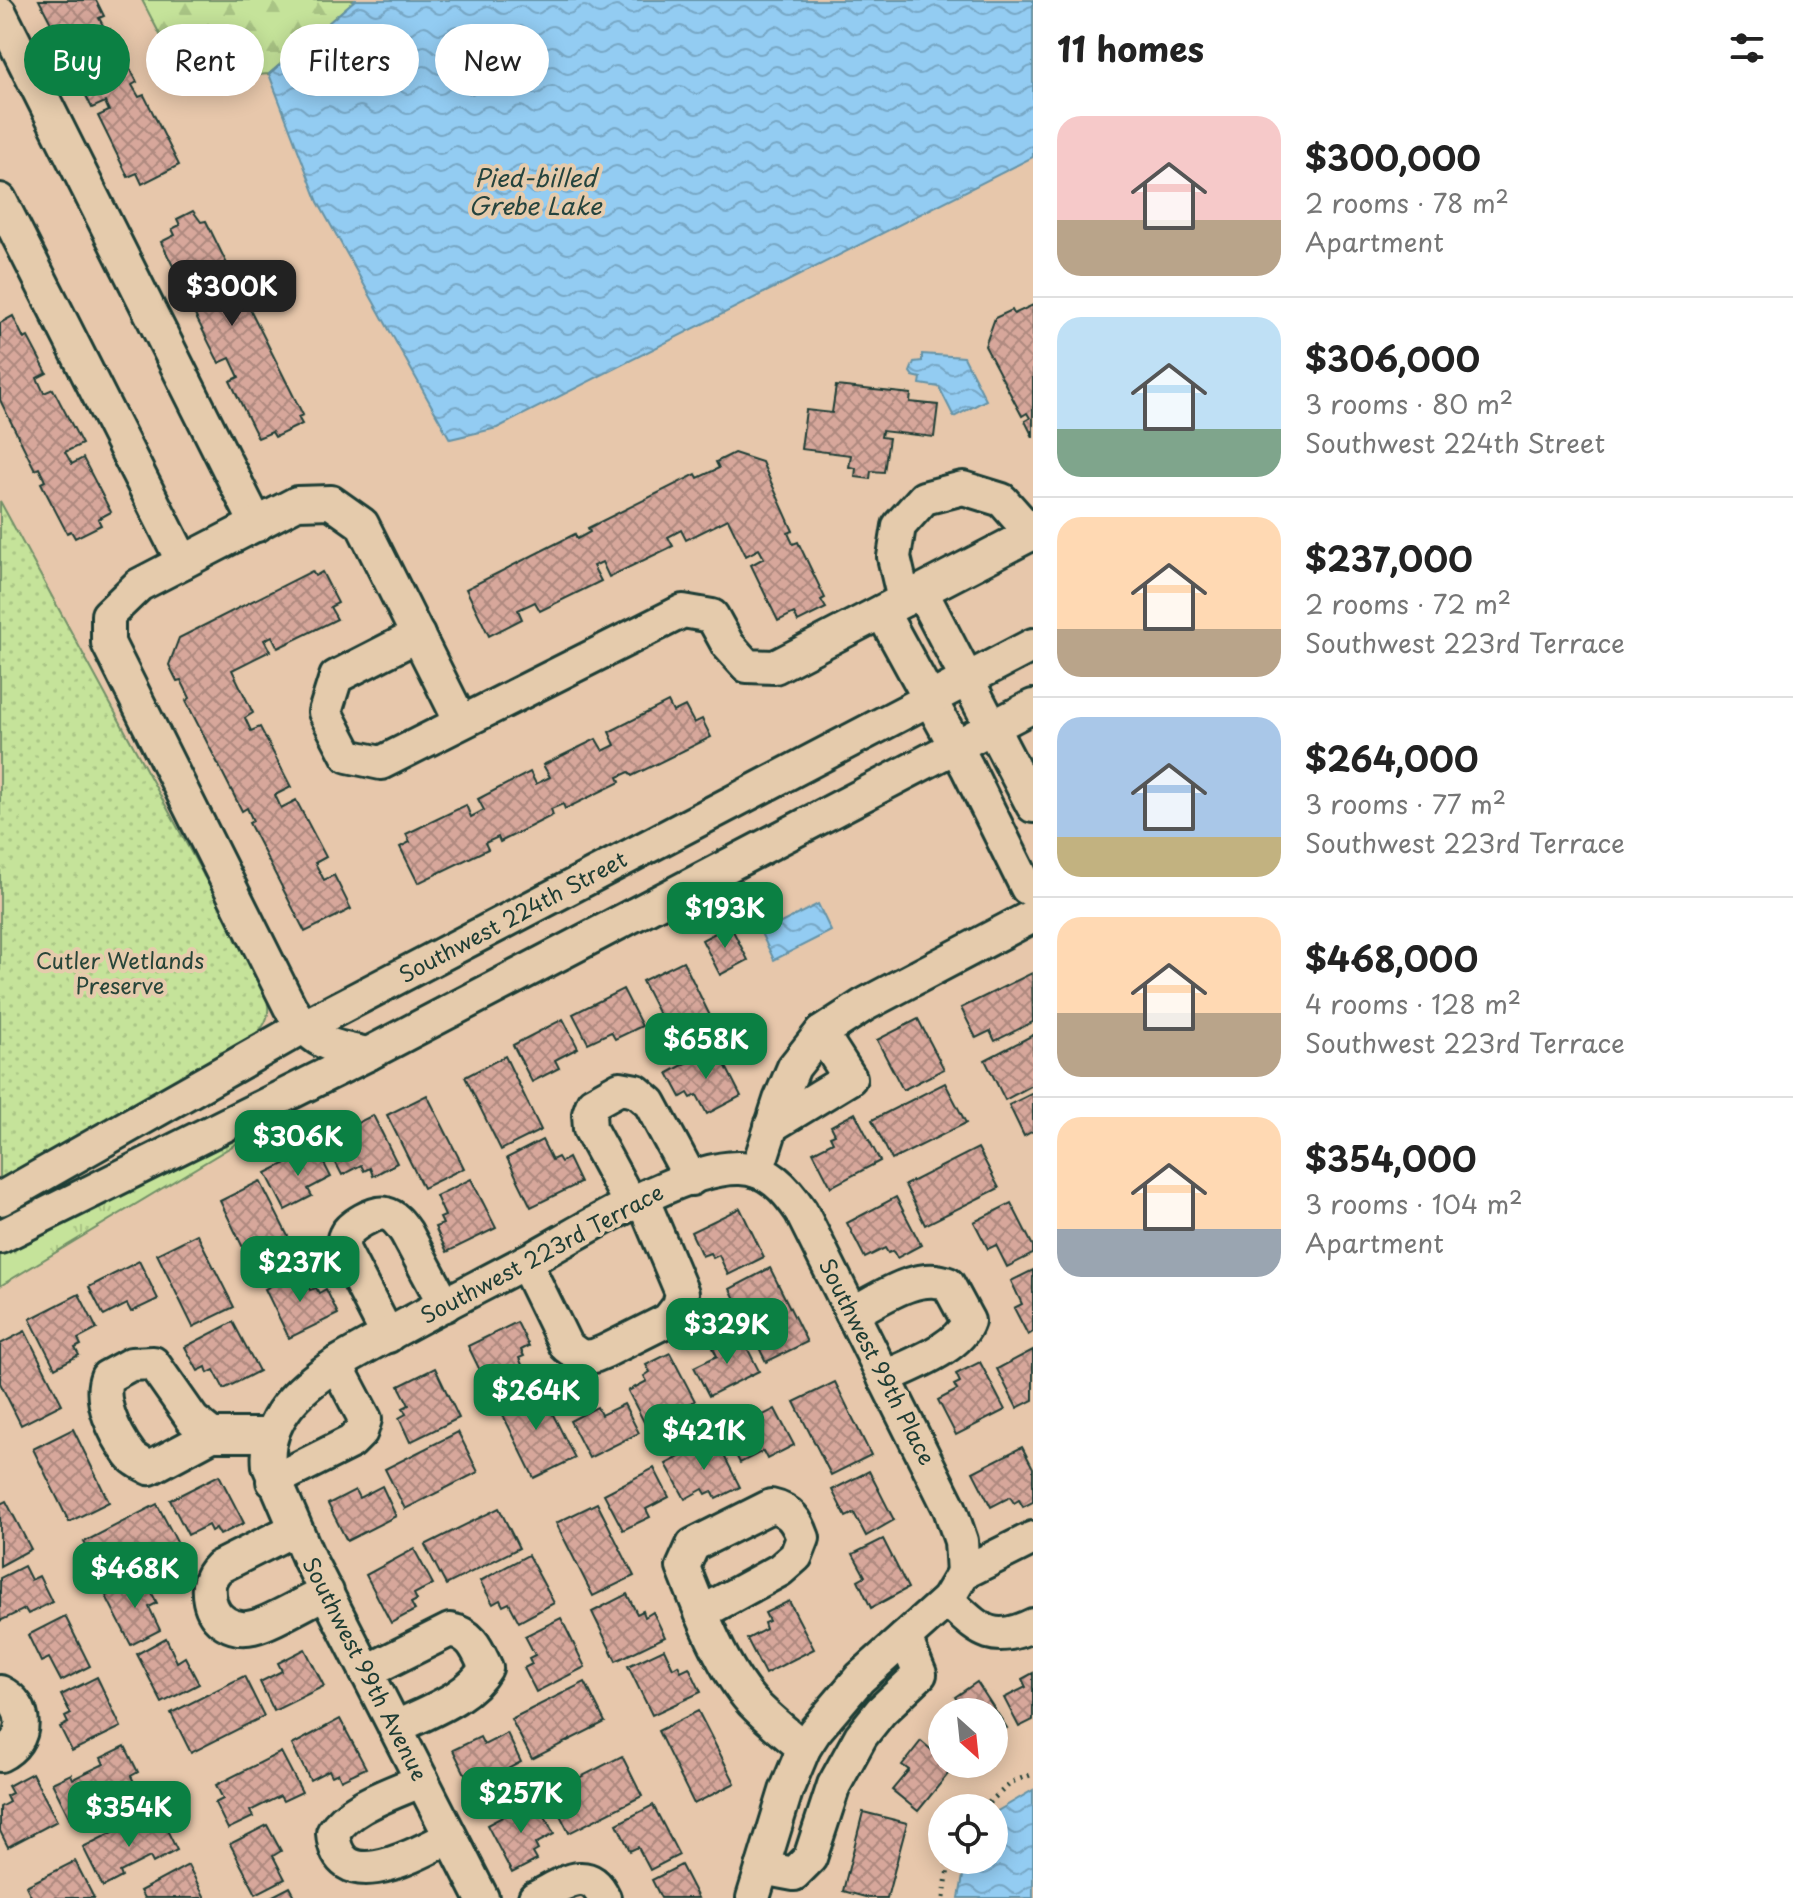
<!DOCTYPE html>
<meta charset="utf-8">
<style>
:root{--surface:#fff;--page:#f6f6f6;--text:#222;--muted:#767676;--line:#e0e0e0;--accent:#0b8043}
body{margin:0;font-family:"Playpen Sans",sans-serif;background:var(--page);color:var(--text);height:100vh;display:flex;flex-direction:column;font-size:30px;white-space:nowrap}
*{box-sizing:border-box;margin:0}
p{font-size:26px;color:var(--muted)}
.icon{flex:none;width:44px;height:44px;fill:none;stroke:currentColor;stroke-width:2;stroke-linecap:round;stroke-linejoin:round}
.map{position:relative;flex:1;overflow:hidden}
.panel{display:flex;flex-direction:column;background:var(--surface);width:760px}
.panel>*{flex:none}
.hud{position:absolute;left:24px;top:24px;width:760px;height:72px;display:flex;gap:16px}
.needle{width:52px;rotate:153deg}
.tools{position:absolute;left:928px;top:1698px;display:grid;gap:16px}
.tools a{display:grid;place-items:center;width:80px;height:80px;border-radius:50%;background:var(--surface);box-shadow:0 4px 20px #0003;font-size:40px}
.price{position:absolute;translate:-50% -68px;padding:0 18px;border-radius:16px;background:var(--accent);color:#fff;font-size:26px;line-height:52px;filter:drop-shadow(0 2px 4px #0008)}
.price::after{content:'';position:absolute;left:50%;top:48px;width:24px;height:18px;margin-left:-12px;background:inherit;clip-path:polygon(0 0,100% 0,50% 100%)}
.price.active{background:#222;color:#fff}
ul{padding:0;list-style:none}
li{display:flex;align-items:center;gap:24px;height:200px;padding:0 24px}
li+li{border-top:2px solid var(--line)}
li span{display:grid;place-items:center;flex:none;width:224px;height:160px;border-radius:24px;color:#555}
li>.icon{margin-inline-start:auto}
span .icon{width:96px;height:96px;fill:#fffc;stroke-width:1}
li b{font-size:34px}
h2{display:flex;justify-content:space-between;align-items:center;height:96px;padding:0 24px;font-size:34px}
.tag{padding:0 28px;border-radius:36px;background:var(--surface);box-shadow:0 4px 20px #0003;font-size:28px;line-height:72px}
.tag.active{background:var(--accent);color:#fff}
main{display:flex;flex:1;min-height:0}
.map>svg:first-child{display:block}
.grass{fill:url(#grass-tufts);stroke:#729067;stroke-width:2}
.forest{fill:url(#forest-firs);stroke:#729067;stroke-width:2}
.park{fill:url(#park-dots);stroke:#729067;stroke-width:2}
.water{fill:url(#water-waves);stroke:#6593a6;stroke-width:2}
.building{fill:url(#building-cross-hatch);stroke:#1f3d34;stroke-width:2}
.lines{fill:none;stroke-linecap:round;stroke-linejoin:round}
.minor-casing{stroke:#1f3d34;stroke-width:38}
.path{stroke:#1f3d34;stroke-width:5;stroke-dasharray:2 6;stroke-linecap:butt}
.minor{stroke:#e5cbac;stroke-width:32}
.labels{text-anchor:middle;stroke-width:8;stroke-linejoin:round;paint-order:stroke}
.street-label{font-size:22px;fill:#1f3d34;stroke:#e5cbac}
.park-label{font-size:22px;fill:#274539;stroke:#e5cbac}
.water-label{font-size:24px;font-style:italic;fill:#25443e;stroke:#e5cbac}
</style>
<main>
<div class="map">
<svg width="1033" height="1898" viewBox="0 0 1033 1898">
<defs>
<pattern id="grass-tufts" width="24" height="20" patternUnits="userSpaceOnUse" patternTransform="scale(2)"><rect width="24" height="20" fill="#c5e39a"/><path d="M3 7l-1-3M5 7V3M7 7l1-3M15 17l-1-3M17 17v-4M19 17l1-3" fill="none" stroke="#a9c485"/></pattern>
<pattern id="forest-firs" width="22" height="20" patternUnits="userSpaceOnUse" patternTransform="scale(2)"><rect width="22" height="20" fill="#c5e39a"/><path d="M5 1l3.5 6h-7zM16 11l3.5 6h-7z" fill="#a9c485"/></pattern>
<pattern id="park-dots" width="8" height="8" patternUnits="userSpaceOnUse" patternTransform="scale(2)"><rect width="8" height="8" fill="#c5e39a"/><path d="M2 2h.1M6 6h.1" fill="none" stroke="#a9c485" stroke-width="1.8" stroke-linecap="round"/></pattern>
<pattern id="water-waves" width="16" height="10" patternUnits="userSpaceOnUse" patternTransform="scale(2)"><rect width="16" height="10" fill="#93ccf2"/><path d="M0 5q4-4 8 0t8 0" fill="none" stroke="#77a7c5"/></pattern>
<pattern id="building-cross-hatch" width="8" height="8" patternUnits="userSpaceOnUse" patternTransform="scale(2)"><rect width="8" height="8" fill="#d7a79b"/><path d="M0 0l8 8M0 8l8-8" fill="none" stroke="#ae897f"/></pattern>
</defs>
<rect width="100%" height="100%" fill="#e7c7ab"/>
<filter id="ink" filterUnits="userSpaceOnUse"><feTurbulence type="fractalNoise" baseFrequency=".0125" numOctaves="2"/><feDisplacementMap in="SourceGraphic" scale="16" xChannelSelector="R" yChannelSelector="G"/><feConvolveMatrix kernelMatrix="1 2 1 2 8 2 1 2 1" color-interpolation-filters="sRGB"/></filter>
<g filter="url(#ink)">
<polygon class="grass" points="266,1119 269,1124 0,1286 0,1245"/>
<polygon class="forest" points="142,0 355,0 269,74 184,81"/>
<path class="park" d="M0,501L266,990C268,1003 271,1014 263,1026C244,1051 197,1068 169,1084C112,1118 56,1152 0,1187Z"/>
<g class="water">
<polygon points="355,0 1033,0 1033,157 497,428 450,439 318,202 269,74"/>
<polygon points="922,354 964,357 986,400 954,417 939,387 920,384 921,378 913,376 910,372 914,362 922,361"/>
<polygon points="818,904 831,931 774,960 761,933"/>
<polygon points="1033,1790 1033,1898 959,1898 966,1860 994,1860 994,1813"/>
</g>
<g class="building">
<polygon points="39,0 96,0 104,16 99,18 106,31 110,29 137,82 132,85 139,97 144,95 179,165 142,184 137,173 128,177 98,116 109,111 105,102 92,108 63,50 77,44 72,35 60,41"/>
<polygon points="193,211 201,222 206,221 230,270 226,272 233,285 237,283 303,415 298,417 302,424 275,437 272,432 258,438 230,381 239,377 230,358 219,363 192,309 206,302 203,296 201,290 188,296 161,242 175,235 172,229 180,225 177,219"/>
<polygon points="1033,305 1033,437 1025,421 1030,418 1027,413 1022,416 985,346 995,318 1012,310 1014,314"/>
<polygon points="13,316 24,339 28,337 47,373 37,378 44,393 53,389 82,444 65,452 72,464 83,458 111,512 98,519 101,525 75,538 71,531 67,533 41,483 45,481 39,468 35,470 0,400 0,323"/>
<polygon points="836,386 911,394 910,402 938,405 934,437 882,431 881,437 889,438 884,472 871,471 870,479 855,477 856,468 849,467 851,455 801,449 806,410 832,413"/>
<polygon points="734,453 762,462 793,531 788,533 793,544 798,542 825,598 821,600 826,608 798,622 794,613 778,621 751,565 764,558 759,549 746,556 728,519 686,540 681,530 668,537 673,546 609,577 602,562 598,564 593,566 601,581 540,611 535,602 518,610 522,619 489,636 466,589 575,534 577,539 590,532 588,528 696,474 698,478 719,468 716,462"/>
<polygon points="312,571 315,576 322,572 338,603 330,607 337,619 278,648 272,636 264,640 270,651 232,670 253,713 245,718 251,731 260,727 291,787 275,795 281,808 296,800 326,857 315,863 324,880 334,875 351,909 305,932 249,823 253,821 247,808 242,811 186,701 190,698 181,680 177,681 169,665 179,638"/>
<polygon points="668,702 673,712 685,706 694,723 702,719 711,737 632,776 629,772 618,777 620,782 565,809 563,804 551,809 553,815 500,842 498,837 485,843 488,849 418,883 400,847 410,842 406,834 466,805 471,817 484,810 478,799 530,772 536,784 550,777 543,765 596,739 603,751 615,745 609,732"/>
<polygon points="730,925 748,960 720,975 702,940"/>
<polygon points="683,961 719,1034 679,1054 642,981"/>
<polygon points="1032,973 1033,1022 995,1041 990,1031 976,1038 961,1008"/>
<polygon points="623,989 642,1026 615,1039 611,1032 588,1043 573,1014"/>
<polygon points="563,1019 578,1048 555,1060 559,1068 532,1082 513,1045"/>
<polygon points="918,1019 944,1069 903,1090 877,1040"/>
<polygon points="1033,1035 1033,1085 1005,1100 985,1060"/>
<polygon points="716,1047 741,1096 707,1114 697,1095 691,1098 688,1093 681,1097 668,1073"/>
<polygon points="505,1056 541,1130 501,1150 465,1077"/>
<polygon points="945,1083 966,1123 892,1160 872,1120"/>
<polygon points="1033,1093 1033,1131 1024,1136 1009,1105"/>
<polygon points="427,1095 464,1168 423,1188 387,1115"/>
<polygon points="855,1113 880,1161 831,1187 813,1152 833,1142 830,1136 835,1134 831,1126"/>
<polygon points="373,1115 397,1163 373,1176 370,1168 364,1171 361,1165 342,1175 324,1140"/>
<polygon points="542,1140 552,1160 558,1157 561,1162 568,1158 580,1183 531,1207 507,1158"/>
<polygon points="316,1148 331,1177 308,1189 312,1196 285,1210 266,1173"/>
<polygon points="978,1148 999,1188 925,1225 905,1185"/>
<polygon points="471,1179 496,1228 447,1252 435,1227 443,1224 440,1218 445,1216 436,1196"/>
<polygon points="260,1181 297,1254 256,1274 220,1201"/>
<polygon points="896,1197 921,1245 897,1258 893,1251 888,1253 885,1248 865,1258 847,1223"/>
<polygon points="1011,1203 1033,1246 1033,1254 1007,1267 996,1245 988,1249 974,1222"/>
<polygon points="740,1208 764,1257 728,1275 719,1255 713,1258 710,1253 702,1256 691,1232"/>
<polygon points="197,1234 234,1307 193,1327 157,1254"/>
<polygon points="139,1261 158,1299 131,1312 127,1304 104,1316 89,1287"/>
<polygon points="770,1268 807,1342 766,1362 730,1289"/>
<polygon points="1033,1270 1033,1332 1028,1335 1014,1308 1022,1304 1011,1281"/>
<polygon points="300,1271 310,1290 316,1288 319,1293 326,1289 338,1314 289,1338 265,1289"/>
<polygon points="79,1294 97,1329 78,1339 81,1345 75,1348 79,1355 55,1368 30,1319"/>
<polygon points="233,1322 259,1371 224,1389 214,1370 208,1373 206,1367 198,1371 185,1347"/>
<polygon points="517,1322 529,1346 521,1350 524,1356 519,1358 528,1378 492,1395 468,1346"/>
<polygon points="25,1331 62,1404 21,1425 0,1383 0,1344"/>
<polygon points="740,1334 759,1371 709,1396 694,1367 717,1356 713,1348"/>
<polygon points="1033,1350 1033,1400 1017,1408 997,1369"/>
<polygon points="670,1353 695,1401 646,1426 628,1391 647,1381 644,1376 650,1372 646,1365"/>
<polygon points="980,1362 1005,1410 956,1435 938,1400 957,1390 954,1385 960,1382 956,1374"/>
<polygon points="435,1368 459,1418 410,1442 399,1418 406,1414 403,1408 409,1405 399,1386"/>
<polygon points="835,1382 871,1455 831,1475 794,1402"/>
<polygon points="538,1385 575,1458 534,1478 498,1405"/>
<polygon points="624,1404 639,1433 589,1458 570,1421 597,1407 601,1415"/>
<polygon points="775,1409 794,1445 767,1459 763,1451 740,1463 725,1434"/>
<polygon points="73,1429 109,1502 69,1522 33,1449"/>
<polygon points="458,1432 478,1472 405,1509 385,1469"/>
<polygon points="715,1438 740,1487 716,1499 712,1491 706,1494 703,1489 685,1499 666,1464"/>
<polygon points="1022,1447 1033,1468 1033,1502 1023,1507 1019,1500 1014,1503 1010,1497 991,1507 973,1472"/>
<polygon points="654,1468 669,1497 646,1509 650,1517 623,1530 604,1494"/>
<polygon points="869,1471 894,1520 866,1536 854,1513 846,1517 832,1490"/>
<polygon points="219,1475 244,1523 220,1535 216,1528 211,1531 208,1525 188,1535 170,1500"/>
<polygon points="382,1486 396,1516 347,1541 328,1504 355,1490 359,1498"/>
<polygon points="6,1501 31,1549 0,1566 0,1504"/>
<polygon points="597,1503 634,1576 593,1596 556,1523"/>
<polygon points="157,1504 178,1544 104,1582 84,1542"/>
<polygon points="499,1508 519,1548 446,1585 425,1545"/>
<polygon points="883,1539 908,1588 871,1608 858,1580 865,1576 853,1554"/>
<polygon points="414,1549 433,1584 414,1594 417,1600 411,1603 415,1610 391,1623 366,1575"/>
<polygon points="528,1555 554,1603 519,1622 509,1603 503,1606 500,1600 493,1604 480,1581"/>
<polygon points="24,1566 31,1580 39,1576 52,1602 28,1614 25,1609 0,1621 0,1578"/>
<polygon points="143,1576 157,1603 149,1607 160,1630 131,1645 106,1596"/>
<polygon points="627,1594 637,1614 643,1611 645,1617 653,1612 665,1637 616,1661 592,1612"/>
<polygon points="789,1601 814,1649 765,1674 747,1639 766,1629 764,1623 769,1621 765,1613"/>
<polygon points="65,1616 90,1666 61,1681 49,1658 41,1662 28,1635"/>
<polygon points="561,1618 585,1667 536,1692 524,1668 532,1664 529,1658 535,1655 525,1636"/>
<polygon points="166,1638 177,1662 185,1657 199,1684 162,1703 137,1654"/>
<polygon points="305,1649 324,1686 274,1711 260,1682 282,1671 278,1663"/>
<polygon points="664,1649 673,1668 678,1665 681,1671 689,1667 701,1692 652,1715 628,1666"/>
<polygon points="1033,1673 1033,1720 1019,1727 1004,1698 1026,1687 1022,1679"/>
<polygon points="244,1676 264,1716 191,1753 171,1713"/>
<polygon points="97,1677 121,1727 72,1751 60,1727 68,1723 65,1717 71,1714 61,1695"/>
<polygon points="585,1682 605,1722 532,1759 511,1719"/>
<polygon points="977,1682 1007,1728 994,1736 994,1712 957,1712 954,1708 960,1704 955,1697"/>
<polygon points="698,1711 735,1783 694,1804 658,1731"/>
<polygon points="340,1719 366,1768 341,1780 338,1773 332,1776 329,1770 310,1780 292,1745"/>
<polygon points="507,1733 521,1762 472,1788 453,1750 480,1737 484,1745"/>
<polygon points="921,1741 942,1759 942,1764 948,1764 953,1768 918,1811 892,1790 909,1770 902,1765"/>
<polygon points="125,1746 138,1772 131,1776 138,1790 72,1823 52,1783 71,1774 73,1779 104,1764 101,1758"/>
<polygon points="281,1752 302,1792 283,1801 280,1796 250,1811 253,1817 228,1829 215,1803 223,1799 216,1785"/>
<polygon points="622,1756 642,1796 569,1833 549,1793"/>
<polygon points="32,1773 57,1821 8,1847 0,1831 0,1807 9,1802 6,1796 12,1793 8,1786"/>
<polygon points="536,1799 554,1834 535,1844 538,1850 533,1853 537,1860 512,1873 487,1825"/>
<polygon points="653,1805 679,1855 650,1870 638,1847 630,1851 617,1824"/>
<polygon points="863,1812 907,1823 887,1898 869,1898 843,1891"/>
<polygon points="149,1814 156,1828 164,1824 177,1850 153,1863 150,1857 120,1872 122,1877 103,1887 83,1847"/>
<polygon points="267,1825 281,1851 273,1856 285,1879 256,1894 230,1844"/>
<polygon points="75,1861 94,1898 32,1898 26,1886"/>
<polygon points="188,1865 205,1898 144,1898 140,1891"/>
<polygon points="681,1865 698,1898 661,1898 652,1880"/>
<polygon points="290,1887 296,1898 269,1898"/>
</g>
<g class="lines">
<defs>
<g id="minor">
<polyline points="0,13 257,525"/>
<polyline points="0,200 183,562"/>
<polyline points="921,591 1033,806"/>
<polyline points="904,600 894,557 899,526 924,498 963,488 1002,500 1032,534"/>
<polyline points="882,612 967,767 1027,888 1033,890"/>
<polyline points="418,635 336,677 325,712 348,756 381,763 683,611 712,616 728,645 747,666 775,667 1033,533"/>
<path d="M368,1054C328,1046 312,1043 290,1007L108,643V615L139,585L297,503L331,502L362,524L461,722"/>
<polyline points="771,1126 850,1078 821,1033"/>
<polyline points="757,1171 780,1100 794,1067 821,1033 864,1005 1033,916"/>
<polyline points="0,1199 303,1027 1033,645"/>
<polyline points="631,1205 590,1129 589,1114 593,1103 620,1088 636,1091 650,1103 691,1179"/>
<polyline points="0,1237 368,1054 1033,706"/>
<polyline points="525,1262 566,1346 581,1357 594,1356 606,1351 668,1320 679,1306 682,1293 642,1198"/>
<path d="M852,1313C879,1300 917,1271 948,1284L968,1321C959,1349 909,1365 884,1378"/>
<path d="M388,1336L343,1249C343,1245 343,1240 345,1236C349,1226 375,1211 386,1214C395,1216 401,1225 406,1232L445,1305"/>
<path d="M212,1435L193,1420L153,1363L131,1364L107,1377C98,1400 115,1434 129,1453C133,1460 143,1464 150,1468L212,1435H271"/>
<polyline points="273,1481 351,1442 361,1432 365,1419 336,1364"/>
<path d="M295,1529L219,1567C209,1577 207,1586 210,1601C214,1620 233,1632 253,1627C269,1624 309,1600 327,1592"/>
<path d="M947,1600C978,1628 990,1646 1033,1625"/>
<path d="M701,1613L780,1570L796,1556L803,1538C797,1521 790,1510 771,1506L693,1545L683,1567C700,1610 721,1667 752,1702C768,1719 786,1733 804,1748"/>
<path d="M366,1672L450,1630C472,1634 477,1649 486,1668C468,1699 426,1712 395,1728"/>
<path d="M0,1692C29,1706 29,1741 0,1755"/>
<path d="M422,1780C392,1794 351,1805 333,1833C338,1898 413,1856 450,1837"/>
<polyline points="762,1868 794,1874 810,1858 834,1785 861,1736 881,1711 920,1674 905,1638"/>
<path d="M482,1898L309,1559L269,1466C264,1419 300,1388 336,1364C399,1327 465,1294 529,1260C581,1232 683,1166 740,1168C769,1169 786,1189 801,1211L950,1509L961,1541L963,1573"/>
<path d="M535,1898C561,1886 588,1862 604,1898"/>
<polyline points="753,1898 786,1791 804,1748 815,1731 860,1678 947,1600 963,1573 1033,1538"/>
</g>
</defs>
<use href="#minor" class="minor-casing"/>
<g class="path">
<polyline points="983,1808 1012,1782 1033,1774"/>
<polyline points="944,1898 949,1860"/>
</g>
<use href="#minor" class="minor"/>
</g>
</g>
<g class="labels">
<g class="street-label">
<text transform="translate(513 917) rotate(-28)" y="8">Southwest 224th Street</text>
<text transform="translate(542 1254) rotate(-28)" y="8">Southwest 223rd Terrace</text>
<text transform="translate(877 1362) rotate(63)" y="8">Southwest 99th Place</text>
<text transform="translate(365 1669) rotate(63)" y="8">Southwest 99th Avenue</text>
</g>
<g class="park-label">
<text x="120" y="969">Cutler Wetlands<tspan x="120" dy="25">Preserve</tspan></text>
</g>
<g class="water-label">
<text x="535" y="187">Pied-billed<tspan x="535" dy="28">Grebe Lake</tspan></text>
</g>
</g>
</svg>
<div class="tools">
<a><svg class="needle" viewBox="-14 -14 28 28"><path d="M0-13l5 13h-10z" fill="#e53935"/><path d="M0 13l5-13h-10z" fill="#767676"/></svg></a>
<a><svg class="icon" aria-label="locate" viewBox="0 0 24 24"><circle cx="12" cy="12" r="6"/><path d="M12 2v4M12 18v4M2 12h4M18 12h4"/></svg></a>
</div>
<b class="price active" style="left:232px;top:328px">$300K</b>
<b class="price" style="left:725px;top:950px">$193K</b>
<b class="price" style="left:706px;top:1081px">$658K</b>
<b class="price" style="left:298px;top:1178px">$306K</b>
<b class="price" style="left:300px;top:1304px">$237K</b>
<b class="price" style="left:727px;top:1366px">$329K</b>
<b class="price" style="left:536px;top:1432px">$264K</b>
<b class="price" style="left:704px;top:1472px">$421K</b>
<b class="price" style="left:135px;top:1610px">$468K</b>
<b class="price" style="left:521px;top:1835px">$257K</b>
<b class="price" style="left:129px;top:1849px">$354K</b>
<div class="hud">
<a class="tag active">Buy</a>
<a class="tag">Rent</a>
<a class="tag">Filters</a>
<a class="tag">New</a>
</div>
</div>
<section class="panel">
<h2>11 homes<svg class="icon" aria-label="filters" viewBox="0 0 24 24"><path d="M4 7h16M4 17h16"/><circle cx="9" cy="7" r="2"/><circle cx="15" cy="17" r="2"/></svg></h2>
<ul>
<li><span style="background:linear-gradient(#f6c9c9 65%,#b9a48a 0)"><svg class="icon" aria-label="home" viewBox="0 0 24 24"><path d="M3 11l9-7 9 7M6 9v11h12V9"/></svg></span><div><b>$300,000</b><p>2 rooms · 78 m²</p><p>Apartment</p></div></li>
<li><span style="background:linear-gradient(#bfe0f5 70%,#7fa58c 0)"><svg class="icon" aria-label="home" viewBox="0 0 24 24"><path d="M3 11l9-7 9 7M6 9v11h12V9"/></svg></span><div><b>$306,000</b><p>3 rooms · 80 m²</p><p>Southwest 224th Street</p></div></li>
<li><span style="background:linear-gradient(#ffd9b3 70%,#b9a48a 0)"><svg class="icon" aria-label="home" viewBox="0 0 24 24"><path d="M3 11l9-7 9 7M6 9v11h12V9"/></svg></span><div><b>$237,000</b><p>2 rooms · 72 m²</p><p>Southwest 223rd Terrace</p></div></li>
<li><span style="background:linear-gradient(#a9c7e8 75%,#c2b280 0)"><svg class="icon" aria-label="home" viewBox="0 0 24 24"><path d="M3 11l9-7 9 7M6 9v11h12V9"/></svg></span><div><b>$264,000</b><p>3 rooms · 77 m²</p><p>Southwest 223rd Terrace</p></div></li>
<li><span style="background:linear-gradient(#ffd9b3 60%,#b9a48a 0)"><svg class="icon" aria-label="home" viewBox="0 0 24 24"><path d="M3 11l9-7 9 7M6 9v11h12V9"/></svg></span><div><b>$468,000</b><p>4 rooms · 128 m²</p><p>Southwest 223rd Terrace</p></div></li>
<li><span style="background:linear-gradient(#ffd9b3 70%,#9aa5b1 0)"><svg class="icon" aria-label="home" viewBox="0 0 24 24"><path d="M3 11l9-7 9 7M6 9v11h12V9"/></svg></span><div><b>$354,000</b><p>3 rooms · 104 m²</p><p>Apartment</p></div></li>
</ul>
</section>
</main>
